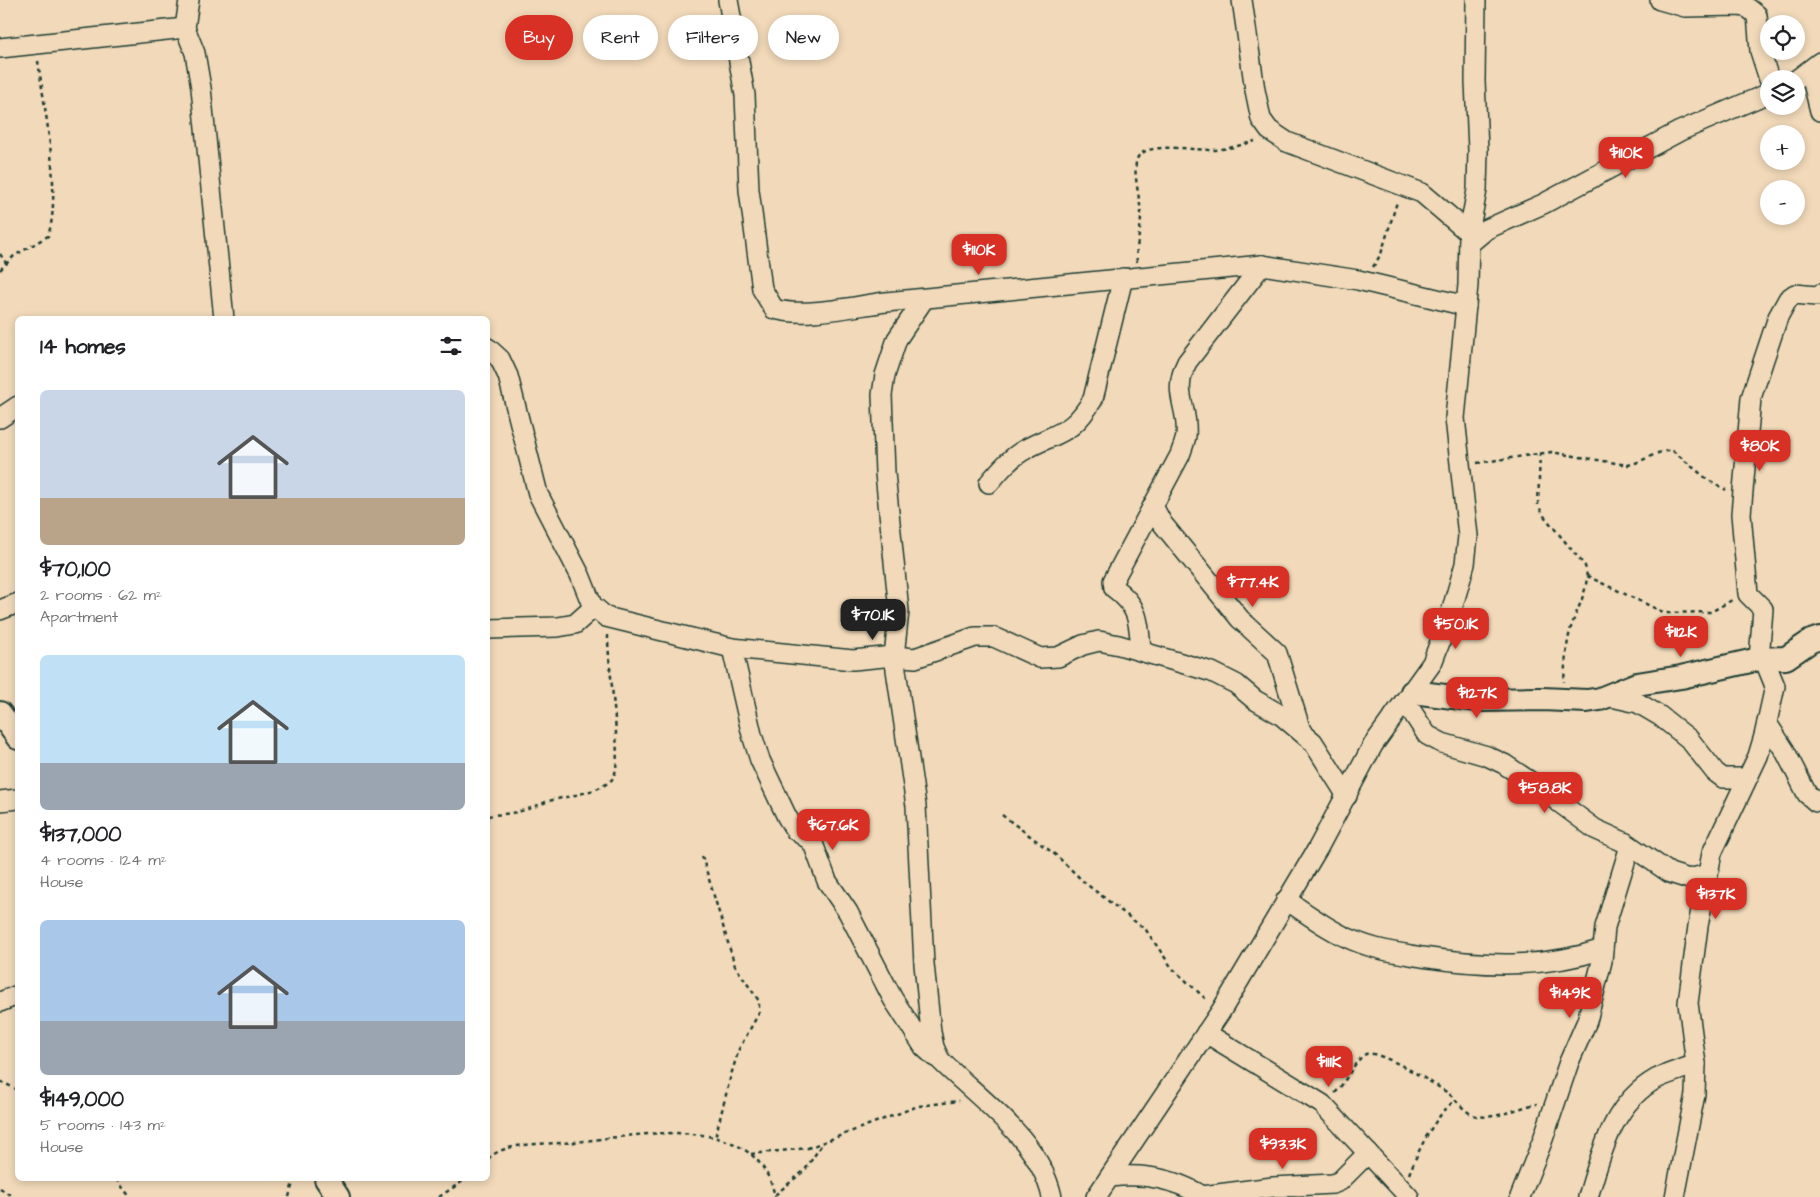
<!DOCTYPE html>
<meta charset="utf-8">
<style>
:root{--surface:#fff;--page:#f2f2f2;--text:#202124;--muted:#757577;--accent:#d93025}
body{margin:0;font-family:"Architects Daughter",sans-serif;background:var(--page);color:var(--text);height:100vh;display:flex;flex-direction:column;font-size:19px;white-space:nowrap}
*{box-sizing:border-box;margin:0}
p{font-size:16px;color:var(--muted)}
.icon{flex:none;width:28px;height:28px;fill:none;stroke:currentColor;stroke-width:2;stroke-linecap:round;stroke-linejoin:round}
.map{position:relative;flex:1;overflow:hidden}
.sheet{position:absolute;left:15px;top:316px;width:475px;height:865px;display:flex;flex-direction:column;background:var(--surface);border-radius:8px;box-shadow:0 2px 8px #0003}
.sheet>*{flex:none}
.banner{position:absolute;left:505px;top:15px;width:475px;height:45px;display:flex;gap:10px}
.tools{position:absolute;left:1760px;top:15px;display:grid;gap:10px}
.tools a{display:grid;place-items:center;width:45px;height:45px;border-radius:50%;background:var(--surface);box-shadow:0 2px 8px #0003;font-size:25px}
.price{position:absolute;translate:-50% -42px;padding:0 11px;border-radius:10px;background:var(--accent);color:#fff;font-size:16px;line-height:32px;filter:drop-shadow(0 1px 2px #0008)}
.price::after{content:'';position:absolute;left:50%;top:30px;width:15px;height:11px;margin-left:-8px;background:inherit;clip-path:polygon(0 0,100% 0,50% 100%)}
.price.on{background:#222;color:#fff}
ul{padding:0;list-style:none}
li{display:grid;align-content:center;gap:10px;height:265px;padding:0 25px}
li span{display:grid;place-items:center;height:155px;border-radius:8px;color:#555}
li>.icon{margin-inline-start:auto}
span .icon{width:90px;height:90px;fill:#fffc;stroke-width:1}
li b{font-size:21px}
h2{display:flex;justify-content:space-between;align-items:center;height:60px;padding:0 25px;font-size:21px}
.chip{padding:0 18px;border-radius:22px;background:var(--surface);box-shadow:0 2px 8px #0003;font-size:18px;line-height:45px}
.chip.on{background:var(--accent);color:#fff}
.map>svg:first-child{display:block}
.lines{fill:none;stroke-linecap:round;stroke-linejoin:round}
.minor-casing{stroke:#1f3d34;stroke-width:22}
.tertiary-casing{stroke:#1f3d34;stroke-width:26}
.path{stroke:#1f3d34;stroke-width:2.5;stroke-dasharray:4 4;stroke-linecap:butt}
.minor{stroke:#f1d9b9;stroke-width:19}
.tertiary{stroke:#f1d9b9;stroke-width:22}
</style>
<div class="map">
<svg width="1820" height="1197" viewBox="0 0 1820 1197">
<rect width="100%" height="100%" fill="#f1d9b9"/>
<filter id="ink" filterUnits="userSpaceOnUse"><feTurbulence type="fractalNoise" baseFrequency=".02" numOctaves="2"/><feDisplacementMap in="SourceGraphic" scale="10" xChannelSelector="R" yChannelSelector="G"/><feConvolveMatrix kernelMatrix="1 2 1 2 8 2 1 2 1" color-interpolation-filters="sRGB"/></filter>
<g filter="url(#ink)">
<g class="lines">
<defs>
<g id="minor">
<polyline points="189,0 185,28 195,53 201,88 224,319"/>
<path d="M728,0L745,95L749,190L762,289L774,309C805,318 853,306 886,302L1262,265L1358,280L1466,306"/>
<polyline points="1242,0 1255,90 1261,119 1269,130 1287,142 1422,193 1469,233"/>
<polyline points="1660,0 1685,7 1740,6 1748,8 1757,15 1760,51 1769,79"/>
<polyline points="0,48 185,28"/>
<polyline points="1810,71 1820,111"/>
<polyline points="1796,80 1820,62"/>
<polyline points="1469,244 1487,229 1543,204 1680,131 1769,93"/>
<path d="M924,299L897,339L885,375L882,395L885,473L899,611L894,656L916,806L924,964L931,1032L934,1047L940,1060C980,1100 1039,1138 1052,1197"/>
<polyline points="488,348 500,359 508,376 538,494 580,575 592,605 606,617 732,648 853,660 894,656 915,658 975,637 994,637 1040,658 1058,657 1083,645 1099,641 1119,645 1212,672 1236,684 1255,700 1281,715 1313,742 1347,796"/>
<polyline points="0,418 18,406"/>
<path d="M989,483C1000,470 1011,457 1026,449C1059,431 1072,435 1093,399L1123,278"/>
<polyline points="1153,506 1162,523 1240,619 1277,653 1301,731"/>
<polyline points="0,610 18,603"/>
<polyline points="488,629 558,627 575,624 593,608"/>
<polyline points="732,648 752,735 760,760 787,817 795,830 810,840 814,846 827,881 848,912 893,999 924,1047 935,1057"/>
<path d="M1141,651C1139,622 1139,606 1114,588L1113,581L1180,455C1182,449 1185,442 1186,436C1189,406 1171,394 1187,362L1262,265"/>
<polyline points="1759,659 1763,609 1748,594 1741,514 1751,398 1778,317 1788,299 1795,294 1816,296 1820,294"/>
<polyline points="1607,696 1638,703 1660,716 1689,739 1715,772 1723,778 1746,778"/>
<polyline points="1405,701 1427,735 1442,743 1487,756 1504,764 1537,786 1595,829 1626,843 1670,873 1689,879 1708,874"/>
<polyline points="1767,723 1785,751 1807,794 1816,802 1820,802"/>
<polyline points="0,801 18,799"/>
<path d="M1286,900C1308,914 1331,932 1355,941C1376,950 1399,953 1422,957C1483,966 1543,969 1603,949"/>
<polyline points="0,1002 18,995"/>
<polyline points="1206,1033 1322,1104 1409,1197"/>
<path d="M1110,1177C1144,1173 1174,1178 1204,1197"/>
<polyline points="1202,1196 1273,1187 1333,1184 1340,1181 1368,1153"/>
<polyline points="1096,1197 1221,1011 1318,848 1373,745 1432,663 1450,616 1465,564 1468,536 1455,418 1468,285 1469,233 1477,190 1478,150 1475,81 1476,0"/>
<polyline points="1520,1197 1542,1142 1569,1062 1587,1021 1602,961 1605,927 1630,846"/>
<path d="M1588,1197C1602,1152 1612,1104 1656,1079C1669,1073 1683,1069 1696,1064"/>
<polyline points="1675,1197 1695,1094 1696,1064 1688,1003 1698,926 1712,853 1758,756 1764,736 1775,686 1764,659"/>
</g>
<g id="tertiary">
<polyline points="1412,692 1478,700 1542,699 1587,701 1600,699 1637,684 1681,677 1759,659 1786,658 1811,641 1820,638"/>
<polyline points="0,713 18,738"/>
<polyline points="326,1179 338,1197"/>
</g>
</defs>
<use href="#minor" class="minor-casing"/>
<use href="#tertiary" class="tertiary-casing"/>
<g class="path">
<polyline points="0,254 6,263"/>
<path d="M1137,262C1135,247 1141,232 1141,216C1141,201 1132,173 1137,159C1144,140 1198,151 1214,150C1228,149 1242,145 1255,141"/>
<polyline points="1373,267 1381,254 1397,202"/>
<path d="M0,270L14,256L48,236C62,194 44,106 38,61"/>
<path d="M1540,453L1538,505L1544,516L1585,566C1592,587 1575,611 1570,631C1566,647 1565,665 1564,682"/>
<path d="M1477,463L1551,452L1627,465C1643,463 1657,449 1673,451L1707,479L1726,490"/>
<polyline points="1587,576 1665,613 1711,612 1732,600"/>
<polyline points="1002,815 1057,856 1085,883 1146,930 1172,968 1207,1000"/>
<path d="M488,816C499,814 511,814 521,811C530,809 538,805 546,802C564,796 602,793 613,778C624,763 607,660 608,635"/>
<polyline points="702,856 735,966 759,1001 759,1013 739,1049 731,1075 715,1138"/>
<polyline points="0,1081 18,1090"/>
<path d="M1335,1093C1345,1084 1355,1059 1366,1054C1378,1049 1435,1084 1448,1093C1457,1100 1465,1114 1477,1116C1497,1120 1518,1107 1537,1104"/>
<polyline points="751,1154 808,1148 918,1106 959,1101"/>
<path d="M488,1159C506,1140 550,1145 575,1142C638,1136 757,1108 775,1197"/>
<path d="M1409,1174C1420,1147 1433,1119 1455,1100"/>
<polyline points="116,1179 130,1197"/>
<polyline points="0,1188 13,1197"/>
<polyline points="775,1195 805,1170 822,1144"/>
<polyline points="289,1197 294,1179"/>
<polyline points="439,1197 466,1179"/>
</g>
<use href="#minor" class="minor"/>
<use href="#tertiary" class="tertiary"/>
</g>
</g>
</svg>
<div class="tools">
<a><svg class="icon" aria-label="locate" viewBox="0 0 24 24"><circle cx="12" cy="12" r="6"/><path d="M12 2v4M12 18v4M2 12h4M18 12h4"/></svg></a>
<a><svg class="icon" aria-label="layers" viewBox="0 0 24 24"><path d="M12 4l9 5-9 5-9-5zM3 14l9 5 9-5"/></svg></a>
<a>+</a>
<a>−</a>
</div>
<b class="price" style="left:1626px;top:179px">$110K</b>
<b class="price" style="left:979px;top:276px">$110K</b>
<b class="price" style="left:1760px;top:472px">$80K</b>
<b class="price" style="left:1253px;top:608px">$77.4K</b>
<b class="price on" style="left:873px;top:641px">$70.1K</b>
<b class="price" style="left:1456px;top:650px">$50.1K</b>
<b class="price" style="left:1681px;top:658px">$112K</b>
<b class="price" style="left:1477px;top:719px">$127K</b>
<b class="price" style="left:1545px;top:814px">$58.8K</b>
<b class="price" style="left:833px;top:851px">$67.6K</b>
<b class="price" style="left:1716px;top:920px">$137K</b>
<b class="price" style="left:1570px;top:1019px">$149K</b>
<b class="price" style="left:1329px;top:1088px">$111K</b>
<b class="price" style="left:1283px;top:1170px">$93.3K</b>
<div class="banner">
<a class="chip on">Buy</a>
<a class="chip">Rent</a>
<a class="chip">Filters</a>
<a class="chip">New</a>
</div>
<section class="sheet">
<h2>14 homes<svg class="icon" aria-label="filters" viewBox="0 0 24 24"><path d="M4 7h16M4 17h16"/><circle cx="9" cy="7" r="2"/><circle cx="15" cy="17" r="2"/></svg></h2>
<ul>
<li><span style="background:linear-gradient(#c9d6e8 70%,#b9a48a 0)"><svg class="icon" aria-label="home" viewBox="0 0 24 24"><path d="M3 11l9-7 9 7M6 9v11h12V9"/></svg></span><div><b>$70,100</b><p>2 rooms · 62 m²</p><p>Apartment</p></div></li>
<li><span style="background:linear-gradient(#bfe0f5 70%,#9aa5b1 0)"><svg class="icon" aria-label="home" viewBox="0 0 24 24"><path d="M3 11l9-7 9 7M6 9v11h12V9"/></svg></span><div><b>$137,000</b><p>4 rooms · 124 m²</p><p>House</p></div></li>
<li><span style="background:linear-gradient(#a9c7e8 65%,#9aa5b1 0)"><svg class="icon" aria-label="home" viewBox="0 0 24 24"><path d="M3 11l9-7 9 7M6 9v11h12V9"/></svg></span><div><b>$149,000</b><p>5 rooms · 143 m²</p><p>House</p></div></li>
</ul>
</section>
</div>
